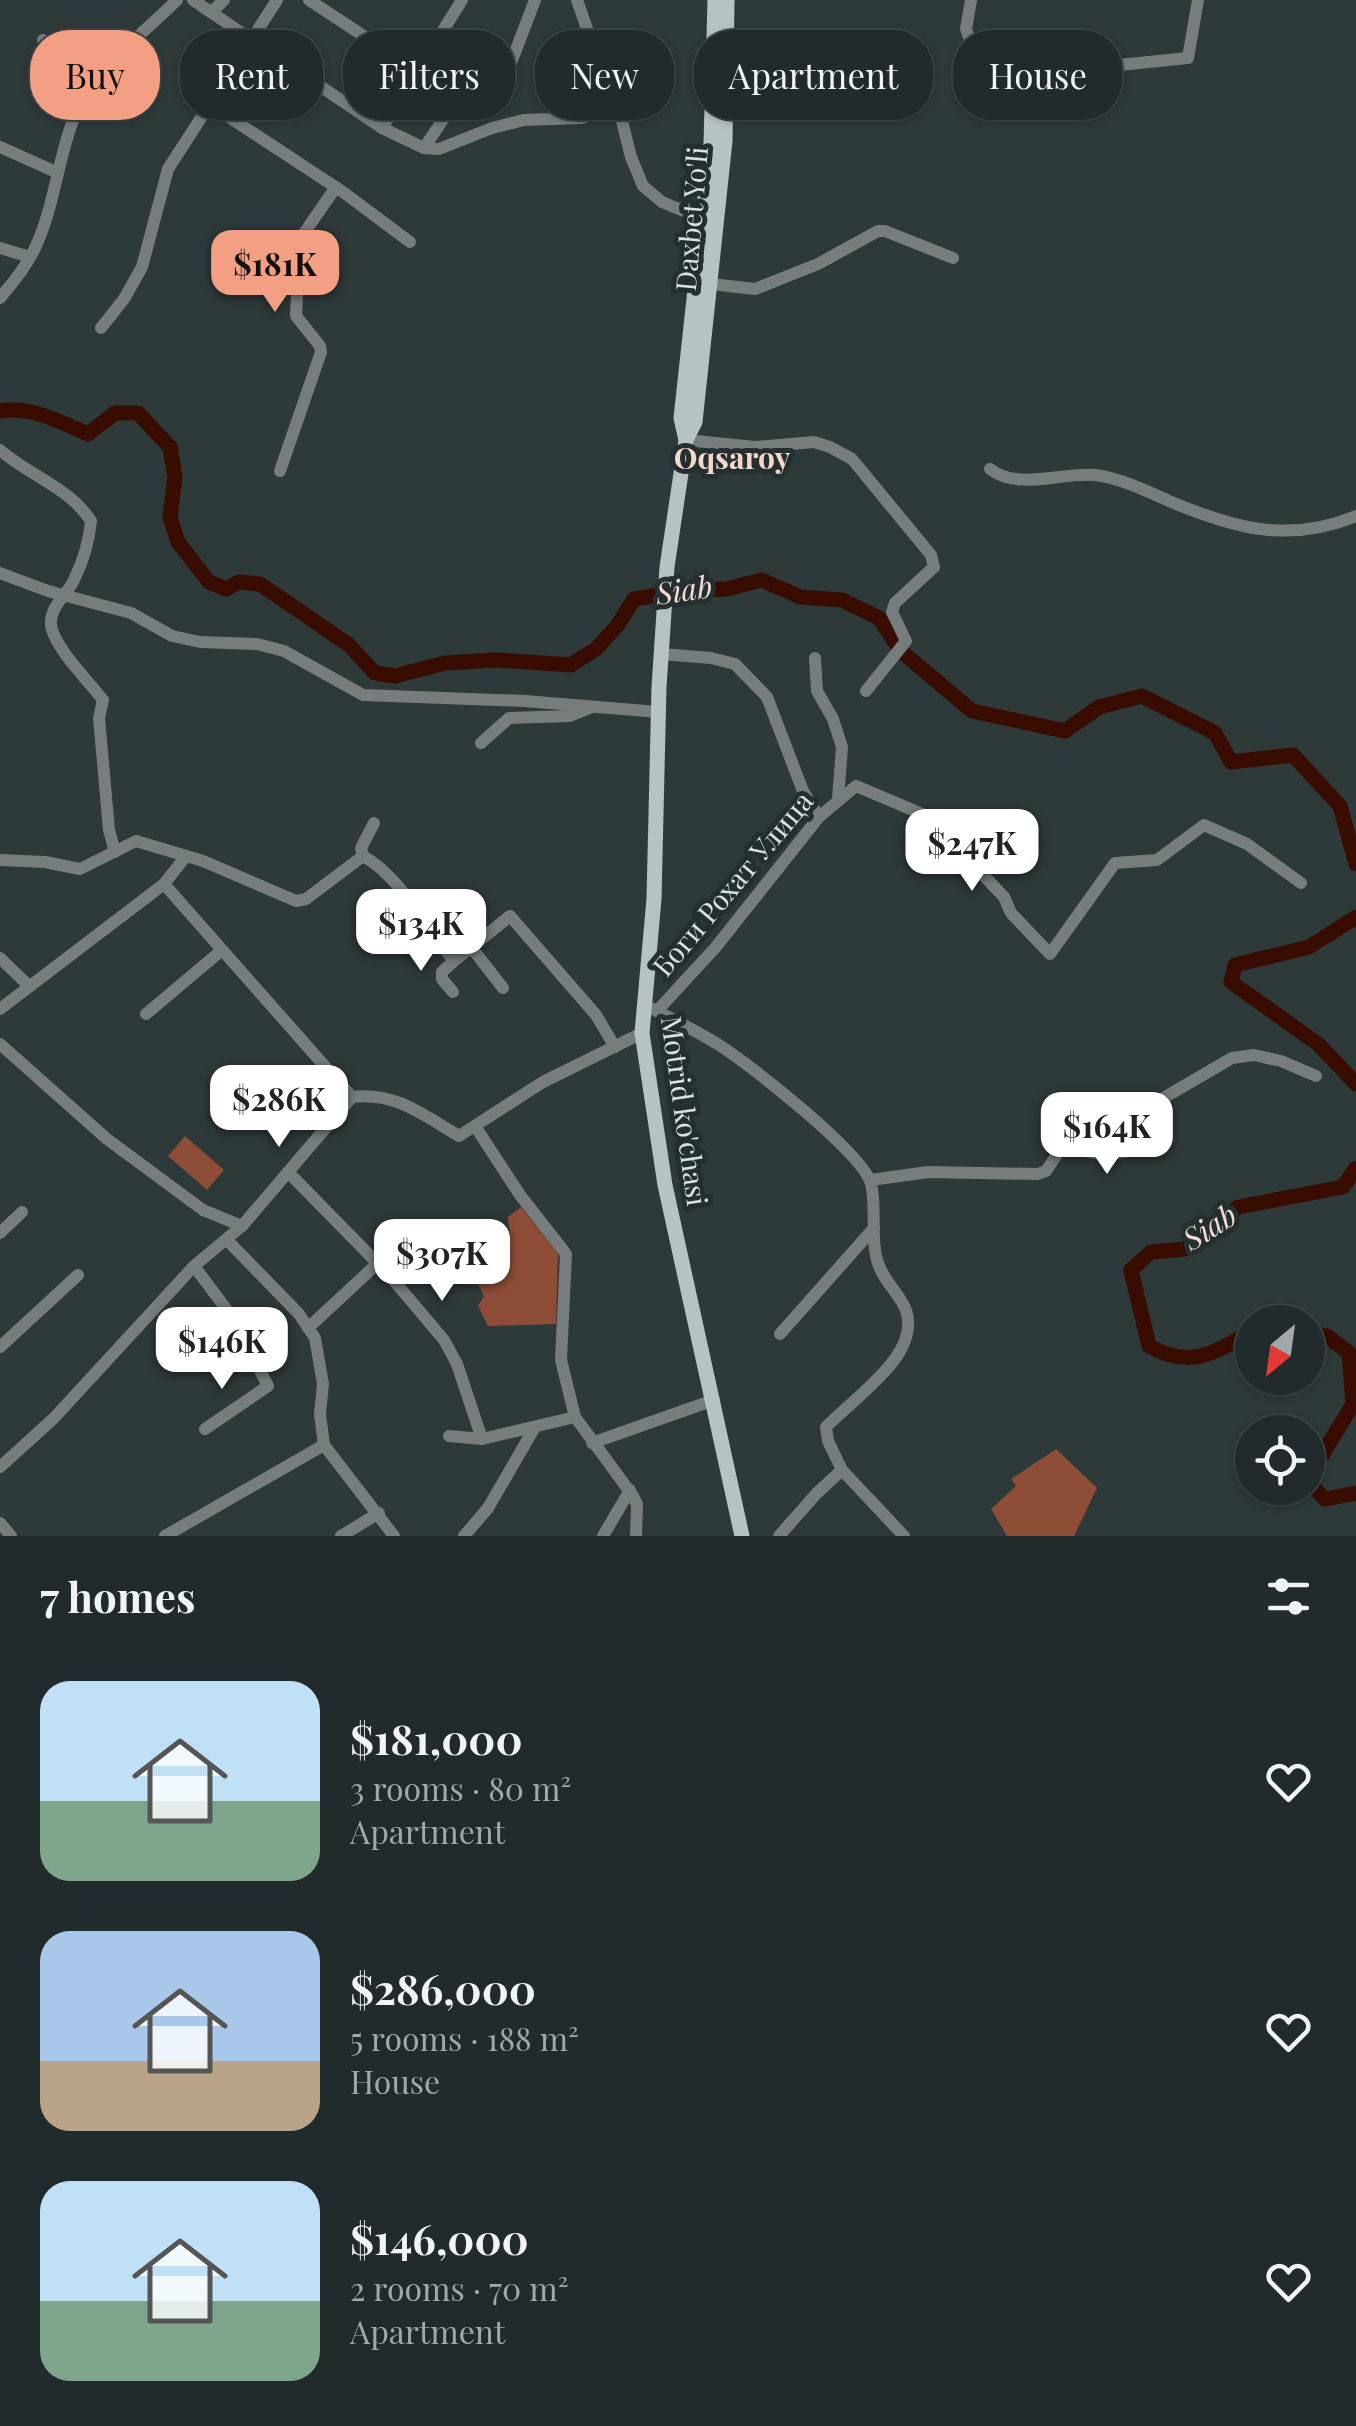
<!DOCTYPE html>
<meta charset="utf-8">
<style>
:root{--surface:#222b2c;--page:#2e3738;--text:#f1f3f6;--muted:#a2a7a9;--line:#3f4748;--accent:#f39f83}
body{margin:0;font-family:"Playfair Display",serif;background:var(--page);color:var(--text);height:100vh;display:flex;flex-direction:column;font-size:38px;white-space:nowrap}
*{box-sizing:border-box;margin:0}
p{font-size:32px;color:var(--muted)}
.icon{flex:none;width:55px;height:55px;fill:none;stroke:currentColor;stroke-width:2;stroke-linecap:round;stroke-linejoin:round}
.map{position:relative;height:1536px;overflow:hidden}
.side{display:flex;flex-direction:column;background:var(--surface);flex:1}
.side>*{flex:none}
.hud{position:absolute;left:30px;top:30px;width:1298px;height:90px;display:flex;gap:20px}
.needle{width:65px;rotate:209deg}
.tools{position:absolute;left:1235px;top:1305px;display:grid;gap:20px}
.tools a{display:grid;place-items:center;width:90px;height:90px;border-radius:50%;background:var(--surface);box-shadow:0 2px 8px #0004,0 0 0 2px var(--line);font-size:50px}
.price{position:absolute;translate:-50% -85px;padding:0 22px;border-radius:20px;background:#fff;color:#222;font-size:32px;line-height:65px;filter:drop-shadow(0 2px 5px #0008)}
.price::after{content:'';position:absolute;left:50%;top:60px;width:30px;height:22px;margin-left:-15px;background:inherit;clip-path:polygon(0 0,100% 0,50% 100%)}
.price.on{background:var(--accent);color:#111}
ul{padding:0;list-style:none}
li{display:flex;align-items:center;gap:30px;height:250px;padding:0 40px}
li span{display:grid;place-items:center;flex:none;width:280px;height:200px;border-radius:30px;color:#555}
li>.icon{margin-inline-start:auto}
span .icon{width:120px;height:120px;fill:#fffc;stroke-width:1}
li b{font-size:42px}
h2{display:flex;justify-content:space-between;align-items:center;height:120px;padding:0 40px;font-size:42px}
.pill{padding:0 35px;border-radius:40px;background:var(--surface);box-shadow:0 2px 8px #0004,0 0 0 2px var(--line);font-size:35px;line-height:90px}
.pill.on{background:var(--accent);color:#111}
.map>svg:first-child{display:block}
.green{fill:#8e4d36}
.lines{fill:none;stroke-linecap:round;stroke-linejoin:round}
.river{stroke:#380c00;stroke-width:15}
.minor{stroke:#777d7d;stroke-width:12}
.major{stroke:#b7c2c3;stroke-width:15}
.labels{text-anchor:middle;stroke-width:10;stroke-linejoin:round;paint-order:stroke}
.street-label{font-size:28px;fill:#dae1e1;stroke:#242f30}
.neighbourhood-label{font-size:30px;font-weight:bold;fill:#f7d6cb;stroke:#242f30}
.water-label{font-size:30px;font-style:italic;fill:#f5dbd3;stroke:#242f30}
</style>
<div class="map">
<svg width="1356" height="1536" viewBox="0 0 1356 1536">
<rect width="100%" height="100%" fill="#2e393a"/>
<g class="green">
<polygon points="185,1136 224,1170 207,1190 168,1156"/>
<polygon points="521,1207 558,1254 556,1324 488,1326 478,1306 484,1296 477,1282 488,1269 481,1259 510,1236 508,1217"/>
<polygon points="1056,1449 1097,1488 1074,1536 1007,1536 991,1509 1016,1486 1011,1479"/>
</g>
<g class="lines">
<g class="river">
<path d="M0,411C31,406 61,422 88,434L115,413H138L170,447L175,477L170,517L178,542L209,582L226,589L239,582L260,584L349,645L375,673L395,676L445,663L495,660L571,665L596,649L617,626L634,599L686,591L726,589L762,580L800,597L842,600L879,618L901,651L972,711L1065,731L1099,707L1142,696L1215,733L1231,762L1293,755L1340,806L1356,864"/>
<polyline points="1356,917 1309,947 1235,965 1231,982 1318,1044 1356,1084"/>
<path d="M1252,1332C1213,1352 1192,1370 1149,1346L1131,1270L1151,1252L1185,1249L1238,1207L1343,1187L1356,1168"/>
<polyline points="1308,1334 1327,1336 1349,1353 1353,1404 1313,1470 1312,1486 1325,1499 1356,1493"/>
</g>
<g class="minor">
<polyline points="193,0 382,128 462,0"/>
<polyline points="309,0 417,71"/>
<polyline points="577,0 593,46 608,65 631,157 643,186 662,202 703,219"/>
<polyline points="971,0 966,29 970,40 1041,73 1188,58 1198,0"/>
<polyline points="212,12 224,0"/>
<path d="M43,40C56,63 63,85 79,105"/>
<polyline points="209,104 343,192 410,242"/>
<polyline points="382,128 424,148 471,78 503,74 509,68 535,0"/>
<polyline points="0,147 56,172"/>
<polyline points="424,148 439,149 492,128 524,120 581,118 619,108"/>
<polyline points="0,248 30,257"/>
<polyline points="711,284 755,289 818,264 878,231 885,231 953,258"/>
<path d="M0,298C13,282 26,267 35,248C56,203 58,153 78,108C95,70 147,30 177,0"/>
<polyline points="101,328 124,299 142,267 168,169 277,0"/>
<polyline points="686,440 755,447 814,442 830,447 852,459 931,555 934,567 895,603 892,612 906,641 866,691"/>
<path d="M0,450C30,476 69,487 91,521C89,543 83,562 73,582C65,597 46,610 52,630C61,655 87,679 103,700L99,718L109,830L115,852"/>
<path d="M990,469C1019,491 1061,472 1095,475C1120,478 1147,491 1169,501C1233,528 1288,544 1356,516"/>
<polyline points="280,471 321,352 320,346 296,316 298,272 284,262 336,187"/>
<polyline points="0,573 48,591 131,613 172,636 200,642 257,644 284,651 363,695 525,701 658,712"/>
<polyline points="661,654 711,658 735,664 767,697 803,791 819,817"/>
<polyline points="815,658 817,691 833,719 842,747 838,799"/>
<polyline points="481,743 509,718 570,716 592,707"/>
<polyline points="363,856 361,848 374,823"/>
<path d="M0,860L45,862L80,869L136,841L203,861L296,901L306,899L363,856C400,876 427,929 454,961L510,916L596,1015L615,1047"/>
<polyline points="164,884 352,1097"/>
<polyline points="471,947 503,988"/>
<polyline points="0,958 29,986"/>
<polyline points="453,992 442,979 442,972 454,961"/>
<path d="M651,1008C674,1020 697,1031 719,1045C748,1063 864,1154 871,1184C877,1208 870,1236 877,1260C886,1293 920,1302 904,1343C894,1370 848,1405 826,1427L828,1441L842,1470L817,1493L779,1536"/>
<polyline points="0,1009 164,884 186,856"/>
<polyline points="657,1011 715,948 819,817 856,786 927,816 1004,897 1011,913 1050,954 1115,863 1157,860 1204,825 1247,844 1301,883"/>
<polyline points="146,1014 222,950"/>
<polyline points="0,1044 107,1139 203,1210 242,1226"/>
<polyline points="475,1126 520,1195 566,1254 561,1360 575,1417 633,1496 637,1504 636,1536"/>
<polyline points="288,1172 390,1276 444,1340 457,1364 482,1439 575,1417"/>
<polyline points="871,1180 928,1172 1038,1174 1046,1171 1062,1147 1107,1155 1134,1150 1165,1097 1232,1058 1254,1055 1281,1061 1316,1076"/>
<polyline points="0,1233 22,1212"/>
<polyline points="227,1240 299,1314 315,1338 323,1384 320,1414 324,1445 394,1536"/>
<polyline points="194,1266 233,1318 268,1386 205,1429"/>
<polyline points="308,1328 378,1263"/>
<polyline points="780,1334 874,1228"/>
<polyline points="0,1347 78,1275"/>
<polyline points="449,1436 482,1439"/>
<polyline points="592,1443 714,1400"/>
<path d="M0,1467L54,1418L194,1266L242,1226L352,1097C396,1092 423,1115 459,1136L543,1082L642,1033"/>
<polyline points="842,1470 904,1536"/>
<polyline points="0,1523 11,1536"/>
<polyline points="165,1536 324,1445"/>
<polyline points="341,1536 379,1513"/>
<polyline points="464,1536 488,1508 535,1427"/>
<polyline points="603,1536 630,1490"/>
</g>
<g class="major">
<polyline points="727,0 725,141 695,422 686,440 667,567 659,687 654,899 642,1033 665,1185 742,1536"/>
<polyline points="686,440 681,418 711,143 715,0"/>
</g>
</g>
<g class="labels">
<g class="street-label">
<text transform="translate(692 219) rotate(-85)" y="10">Daxbet Yo'li</text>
<text transform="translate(733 884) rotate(-50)" y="10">Боги Рохат Улица</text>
<text transform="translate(684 1111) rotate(82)" y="10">Motrid ko'chasi</text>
</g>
<g class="neighbourhood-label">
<text x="732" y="469">Oqsaroy</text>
</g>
<g class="water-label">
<text transform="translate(684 591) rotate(-8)" y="10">Siab</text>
<text transform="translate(1210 1228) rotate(-32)" y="10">Siab</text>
</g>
</g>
</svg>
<div class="tools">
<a><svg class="needle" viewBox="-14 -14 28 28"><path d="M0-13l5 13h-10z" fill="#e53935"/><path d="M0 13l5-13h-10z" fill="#a2a7a9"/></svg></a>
<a><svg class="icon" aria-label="locate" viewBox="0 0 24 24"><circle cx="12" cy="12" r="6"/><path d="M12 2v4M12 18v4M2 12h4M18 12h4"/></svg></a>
</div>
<b class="price on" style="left:275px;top:315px">$181K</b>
<b class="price" style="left:972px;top:894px">$247K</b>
<b class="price" style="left:421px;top:974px">$134K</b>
<b class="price" style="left:279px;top:1150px">$286K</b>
<b class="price" style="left:1107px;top:1177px">$164K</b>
<b class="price" style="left:442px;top:1304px">$307K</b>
<b class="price" style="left:222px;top:1392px">$146K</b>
<div class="hud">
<a class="pill on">Buy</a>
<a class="pill">Rent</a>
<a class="pill">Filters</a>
<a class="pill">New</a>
<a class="pill">Apartment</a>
<a class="pill">House</a>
</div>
</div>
<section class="side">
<h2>7 homes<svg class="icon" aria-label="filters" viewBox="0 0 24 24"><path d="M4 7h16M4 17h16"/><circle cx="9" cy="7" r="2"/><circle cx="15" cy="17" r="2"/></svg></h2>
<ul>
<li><span style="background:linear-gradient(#bfe0f5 60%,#7fa58c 0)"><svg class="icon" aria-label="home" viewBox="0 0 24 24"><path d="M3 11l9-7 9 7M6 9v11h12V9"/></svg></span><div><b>$181,000</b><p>3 rooms · 80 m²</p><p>Apartment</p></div><svg class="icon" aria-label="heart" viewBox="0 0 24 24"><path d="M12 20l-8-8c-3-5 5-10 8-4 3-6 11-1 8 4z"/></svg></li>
<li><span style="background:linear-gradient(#a9c7e8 65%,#b9a48a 0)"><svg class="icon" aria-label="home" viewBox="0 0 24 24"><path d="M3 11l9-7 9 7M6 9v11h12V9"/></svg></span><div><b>$286,000</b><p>5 rooms · 188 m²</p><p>House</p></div><svg class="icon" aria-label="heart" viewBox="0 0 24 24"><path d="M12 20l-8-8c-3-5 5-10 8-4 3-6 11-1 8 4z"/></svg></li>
<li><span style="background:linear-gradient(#bfe0f5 60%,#7fa58c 0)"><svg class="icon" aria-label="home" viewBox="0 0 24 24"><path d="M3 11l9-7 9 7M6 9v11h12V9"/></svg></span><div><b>$146,000</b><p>2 rooms · 70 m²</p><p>Apartment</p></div><svg class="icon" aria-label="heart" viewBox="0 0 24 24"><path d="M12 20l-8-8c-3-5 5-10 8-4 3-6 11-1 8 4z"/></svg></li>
</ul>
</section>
